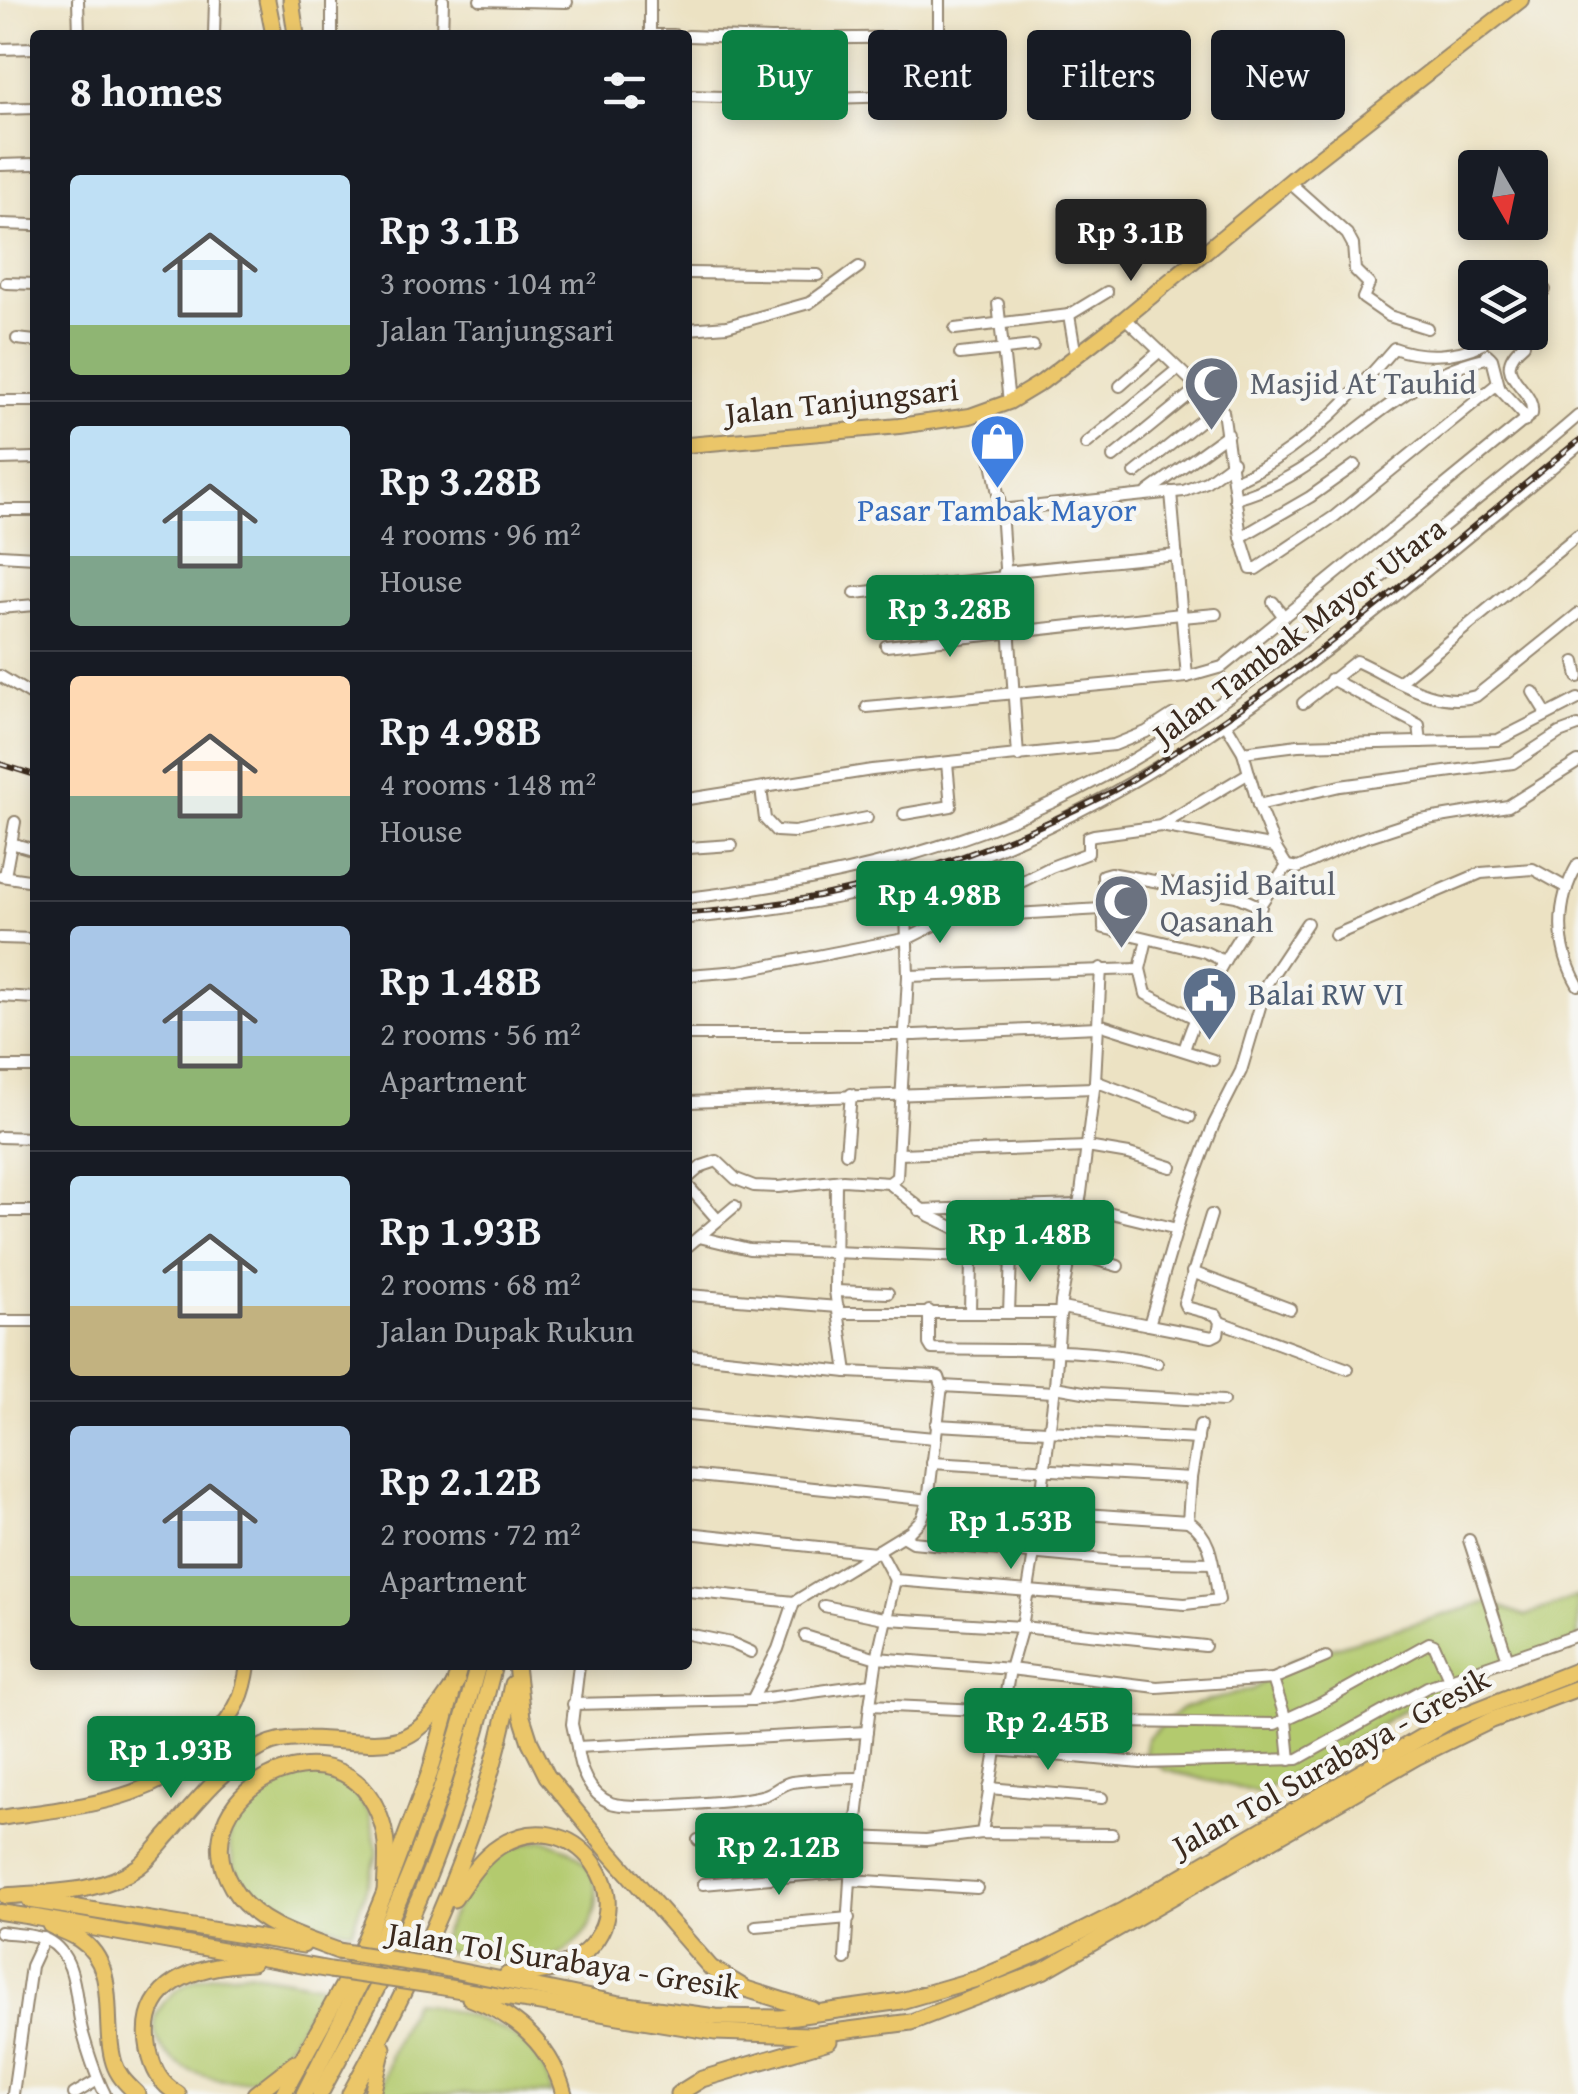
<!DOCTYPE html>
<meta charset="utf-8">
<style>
:root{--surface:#171b24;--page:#242831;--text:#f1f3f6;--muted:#9ea1a6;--line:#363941;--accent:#0b8043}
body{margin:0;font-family:"Gentium Book Plus",serif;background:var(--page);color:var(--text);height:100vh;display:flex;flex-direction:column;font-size:38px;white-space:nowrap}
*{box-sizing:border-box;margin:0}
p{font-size:32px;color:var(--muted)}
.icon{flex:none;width:55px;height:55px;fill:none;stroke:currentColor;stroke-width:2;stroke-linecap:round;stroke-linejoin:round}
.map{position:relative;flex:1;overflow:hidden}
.sheet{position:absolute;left:30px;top:30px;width:662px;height:1640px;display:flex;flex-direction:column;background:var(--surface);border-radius:10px;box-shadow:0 5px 15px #0003}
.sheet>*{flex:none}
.top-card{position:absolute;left:722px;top:30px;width:705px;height:90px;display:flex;gap:20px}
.needle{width:65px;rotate:171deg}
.tools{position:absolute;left:1458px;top:150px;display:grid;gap:20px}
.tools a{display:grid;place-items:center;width:90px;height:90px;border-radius:10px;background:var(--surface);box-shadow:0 5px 15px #0003;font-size:50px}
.price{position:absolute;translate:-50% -85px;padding:0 22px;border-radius:10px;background:var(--accent);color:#fff;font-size:32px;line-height:65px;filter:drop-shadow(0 2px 5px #0008)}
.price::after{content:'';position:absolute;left:50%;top:60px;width:30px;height:22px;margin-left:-15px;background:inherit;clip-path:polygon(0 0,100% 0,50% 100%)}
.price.active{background:#222;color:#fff}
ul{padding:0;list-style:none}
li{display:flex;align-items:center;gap:30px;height:250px;padding:0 40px}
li+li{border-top:2px solid var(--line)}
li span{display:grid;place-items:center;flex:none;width:280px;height:200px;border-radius:10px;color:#555}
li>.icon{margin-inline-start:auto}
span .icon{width:120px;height:120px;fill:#fffc;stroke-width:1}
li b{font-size:42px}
h2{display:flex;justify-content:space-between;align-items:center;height:120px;padding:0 40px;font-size:42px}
.tag{padding:0 35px;border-radius:10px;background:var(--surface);box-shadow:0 5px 15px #0003;font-size:35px;line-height:90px}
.tag.active{background:var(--accent);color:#fff}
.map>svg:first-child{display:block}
.green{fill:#b3ca6e;stroke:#777a46;stroke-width:2.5}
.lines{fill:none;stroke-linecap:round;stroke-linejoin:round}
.minor-casing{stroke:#948670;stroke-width:14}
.major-casing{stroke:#948670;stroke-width:18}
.highway-casing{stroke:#948670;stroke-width:19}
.minor{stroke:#fff;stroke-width:10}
.major{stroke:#ebc669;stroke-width:14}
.highway{stroke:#ebc669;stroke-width:15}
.rail-casing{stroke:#3b2a1e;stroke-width:6}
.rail{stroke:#f6f6f2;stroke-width:2.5;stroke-dasharray:8;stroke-linecap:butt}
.highway-bridge-casing{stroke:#948670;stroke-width:19;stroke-linecap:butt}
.highway-bridge{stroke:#ebc669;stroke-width:15}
.labels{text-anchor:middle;stroke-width:9;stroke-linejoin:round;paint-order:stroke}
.worship-label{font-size:32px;fill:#5b616d;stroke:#f6f6f2;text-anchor:start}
.street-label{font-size:32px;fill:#3b2a1e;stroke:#f6f6f2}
.shop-label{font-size:32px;fill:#366cbe;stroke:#f6f6f2}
.service-label{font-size:32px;fill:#4e5e75;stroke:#f6f6f2;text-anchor:start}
</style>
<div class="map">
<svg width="1578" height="2094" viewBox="0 0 1578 2094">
<rect width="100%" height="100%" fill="#f6f6f2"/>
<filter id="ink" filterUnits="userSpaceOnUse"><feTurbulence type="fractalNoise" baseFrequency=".01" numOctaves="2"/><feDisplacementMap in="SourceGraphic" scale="20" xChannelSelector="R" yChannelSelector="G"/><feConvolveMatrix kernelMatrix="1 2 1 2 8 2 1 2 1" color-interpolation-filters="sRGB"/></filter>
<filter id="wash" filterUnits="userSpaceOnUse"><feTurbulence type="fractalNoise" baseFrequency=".0048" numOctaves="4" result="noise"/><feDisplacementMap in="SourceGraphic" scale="40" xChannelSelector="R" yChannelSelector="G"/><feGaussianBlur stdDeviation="2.25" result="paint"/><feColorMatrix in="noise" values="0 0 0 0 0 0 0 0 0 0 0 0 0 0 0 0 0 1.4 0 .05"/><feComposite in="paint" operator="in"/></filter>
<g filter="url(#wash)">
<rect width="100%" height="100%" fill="#ece2c3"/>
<g class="green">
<polygon points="1578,1596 1578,1640 1516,1660 1413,1705 1259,1793 1165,1770 1145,1756 1147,1738 1182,1708 1253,1689 1294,1659 1488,1602 1525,1616"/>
<polygon points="311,1770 336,1779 354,1792 369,1813 378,1853 352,1930 278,1916 249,1896 234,1867 229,1842 233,1818 263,1782"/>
<path d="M544,1840C559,1845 573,1849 584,1862C612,1895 591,1944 553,1957C516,1969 474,1956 436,1950C460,1897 478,1846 544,1840Z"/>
<path d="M247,1972L323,1985C304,2017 288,2054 258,2078C186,2094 109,2029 188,1983C205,1973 228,1974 247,1972Z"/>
<path d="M413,2002C470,2015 540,2027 552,2094H380L390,2055Z"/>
</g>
</g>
<g filter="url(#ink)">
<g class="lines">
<defs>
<g id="minor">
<polyline points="78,0 79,35"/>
<polyline points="480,0 567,2"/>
<polyline points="650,0 650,35 674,35"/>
<polyline points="214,35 215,0"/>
<polyline points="332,35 332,0"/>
<polyline points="442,35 443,0"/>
<polyline points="688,36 771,39 940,37"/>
<polyline points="0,49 35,48"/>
<polyline points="688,96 791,99 936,95 939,68 939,0"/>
<polyline points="0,109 35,108"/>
<polyline points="0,165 35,164"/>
<polyline points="1289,182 1347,234 1353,245 1355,270 1369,284 1363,298 1389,316 1427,328"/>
<polyline points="0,224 35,225"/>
<polyline points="688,273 818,275"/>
<polyline points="6,283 35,284"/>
<polyline points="1530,300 1545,290"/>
<polyline points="998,304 1009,402"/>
<polyline points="1069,315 1076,356"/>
<polyline points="1125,318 1223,411 1241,537 1251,569 1256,569 1335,516 1496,385 1524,415 1524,422"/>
<polyline points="688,329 727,326 809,303 859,267"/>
<polyline points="955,329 1069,315 1107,292"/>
<polyline points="17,339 35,341"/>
<polyline points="960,354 1033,346"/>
<polyline points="1487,354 1492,359 1499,386"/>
<polyline points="1120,386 1160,351"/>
<polyline points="0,401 35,401"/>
<polyline points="983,413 1001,510 1018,756"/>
<polyline points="1086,444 1178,369"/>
<polyline points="1113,457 1199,387"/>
<polyline points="0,459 35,458"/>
<polyline points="1135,473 1220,405"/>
<path d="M1234,481C1298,455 1350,399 1394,348C1420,358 1457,357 1482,344L1479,332"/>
<polyline points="1148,492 1228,434"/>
<polyline points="1171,492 1187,677"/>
<path d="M1235,499C1332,474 1390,376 1490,357"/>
<polyline points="0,510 35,510"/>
<polyline points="1001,510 1184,491 1206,482 1233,462"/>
<polyline points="1241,537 1310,497 1355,465"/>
<polyline points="0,555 35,557"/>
<polyline points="1004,572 1177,555"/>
<polyline points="855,593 1005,577"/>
<polyline points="1273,602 1284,617"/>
<polyline points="0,608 35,605"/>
<polyline points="1182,617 1216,614"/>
<polyline points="886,646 1181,614"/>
<polyline points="1575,662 1578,677"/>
<polyline points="0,676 35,697"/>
<polyline points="1331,679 1419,725 1421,742"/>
<polyline points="1399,682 1578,535"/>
<polyline points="1533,692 1546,713"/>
<path d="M1303,703L1356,661C1392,677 1435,709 1476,696L1578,614"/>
<path d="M867,707L1187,677L1222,667L1532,414C1536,386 1486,375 1524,344"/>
<polyline points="1226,724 1243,752 1258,805 1275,847 1287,866"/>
<polyline points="1243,752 1298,745 1498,740 1578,699"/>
<polyline points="761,788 765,819 776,831 794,832 867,818"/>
<polyline points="688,799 872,770 1114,745 1146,732 1172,715"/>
<polyline points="1258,805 1340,786 1513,763 1559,733 1578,726"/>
<polyline points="904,814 951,806 947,763"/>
<polyline points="1162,825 1249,773"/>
<polyline points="11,843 35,850"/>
<polyline points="688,848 732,845"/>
<path d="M1578,864C1555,903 1556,947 1578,985"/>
<polyline points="1287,866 1298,868 1360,839 1415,821 1508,806 1578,762"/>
<polyline points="1,876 35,881"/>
<polyline points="5,876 15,822"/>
<path d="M688,898C814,883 937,856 1053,802C1188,739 1299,645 1413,551C1468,506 1524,463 1578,416"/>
<polyline points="961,917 1102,909"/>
<path d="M688,918C784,910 892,892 983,855C1209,765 1391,598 1578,446"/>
<polyline points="1335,935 1481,873 1533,869 1567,888"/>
<polyline points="0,938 35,939"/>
<polyline points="1147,939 1140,969 1146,994 1195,1018"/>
<polyline points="1224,961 1205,952 1104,928 1103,875 1110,873 1236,896 1261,907"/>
<polyline points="688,975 740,971 909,938 1051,867 1088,853 1088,837 1094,835 1161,826 1275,847"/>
<polyline points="908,976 1140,969"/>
<polyline points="0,996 35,998"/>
<polyline points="1099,1024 1213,1060"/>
<polyline points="688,1035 915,1035 1098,1027"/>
<path d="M1184,1050C1205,983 1247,923 1287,866"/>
<polyline points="0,1067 35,1067"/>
<polyline points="1095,1081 1190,1117"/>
<polyline points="688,1102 1094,1088"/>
<polyline points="0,1137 35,1138"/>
<polyline points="846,1153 851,1094"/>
<polyline points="899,1154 1087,1147 1129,1154 1171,1167"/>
<polyline points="688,1178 702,1166 717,1161 736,1179 754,1186 778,1187 843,1180 889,1183"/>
<polyline points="836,1181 835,1291 847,1372"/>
<polyline points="889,1183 897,1177 908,976 905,879"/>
<polyline points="889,1183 930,1216 1011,1255 1069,1256"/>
<polyline points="688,1186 718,1220"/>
<polyline points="919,1210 1079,1205 1177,1229"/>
<polyline points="0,1211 35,1211"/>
<polyline points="699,1237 749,1249 967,1257 971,1261 970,1311"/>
<polyline points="688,1246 735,1206"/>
<polyline points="1070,1252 1118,1266"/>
<polyline points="1192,1272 1290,1309"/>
<polyline points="835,1291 888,1293"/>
<polyline points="688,1295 838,1307"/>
<polyline points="1062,1308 1149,1325 1186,1198 1214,1124 1241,1071 1267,983 1307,923"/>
<path d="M929,1311V1344L932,1349C1005,1351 1085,1346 1157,1363"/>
<polyline points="839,1313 1061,1313"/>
<polyline points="1009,1313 1011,1255"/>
<polyline points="0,1321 35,1321"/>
<polyline points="1220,1322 1348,1369"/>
<polyline points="1149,1325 1212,1337 1218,1334 1220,1322 1216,1315 1186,1307 1184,1303 1211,1215"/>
<polyline points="688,1355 847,1372 935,1376 939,1377 942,1386"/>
<polyline points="942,1386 1054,1392"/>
<polyline points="1055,1387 1095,1394 1223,1401"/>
<polyline points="688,1415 934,1438"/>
<polyline points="936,1425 1198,1439"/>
<polyline points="932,1463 1191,1478"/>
<polyline points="688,1475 1039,1511 1188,1521"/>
<polyline points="688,1533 875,1553"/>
<polyline points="902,1536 912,1542 1115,1561 1212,1563"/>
<polyline points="1469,1540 1508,1660"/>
<path d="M879,1550L895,1580L1185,1604L1219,1600C1213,1571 1215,1538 1188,1521L1191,1478L1200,1425"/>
<polyline points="895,1580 877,1658 870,1705 1002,1711"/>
<polyline points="688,1591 794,1602"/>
<polyline points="824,1606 888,1619 1022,1627 1205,1646"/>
<polyline points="688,1634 731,1643 751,1652"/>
<polyline points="805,1636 877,1658 1010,1669 1157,1687 1273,1679 1326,1657"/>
<polyline points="579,1665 572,1724 577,1747 867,1732"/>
<polyline points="1273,1679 1286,1720 1290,1760"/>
<polyline points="752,1700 778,1649 794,1602 910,1531 922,1519 928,1501 942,1386"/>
<polyline points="573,1704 752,1700 872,1684"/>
<polyline points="870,1705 850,1880 977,1888"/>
<polyline points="1003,1708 1114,1722 1275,1724 1321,1703 1429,1643 1434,1645 1450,1681"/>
<path d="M577,1747C579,1769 589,1794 611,1803C630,1810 744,1802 765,1795C775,1792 781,1784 792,1782C815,1779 839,1778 862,1778"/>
<polyline points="996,1750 1141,1763 1298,1759 1427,1687 1578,1635"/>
<polyline points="989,1788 1102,1798"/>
<polyline points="982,1833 1010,1669 1022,1627 1034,1553 1055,1387 1061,1302 1081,1193 1095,1081 1101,968"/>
<polyline points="855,1837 926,1840 982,1833 1112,1834"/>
<polyline points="698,1840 856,1826"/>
<polyline points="703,1884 852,1871"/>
<polyline points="756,1926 849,1918"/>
<path d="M0,1932C14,1934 34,1934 47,1940C80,1957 74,2004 83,2034C89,2055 95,2075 105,2094"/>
<polyline points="845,1959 850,1880"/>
<polyline points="13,2094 31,1966 44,1938"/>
<polyline points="74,2094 98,2080"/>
</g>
<g id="major">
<polyline points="688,445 899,426 970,416 1009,402 1042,382 1125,318 1307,167 1521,0"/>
<path d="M0,1818C83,1805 160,1803 217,1734C236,1711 244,1695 248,1665"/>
<polyline points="0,1912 33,1917"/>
</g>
<g id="highway">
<polyline points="267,0 274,35"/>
<polyline points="291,0 296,35"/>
<polyline points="516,1665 522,1717 530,1742 547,1776 606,1848 711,1968 746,1989 813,2010"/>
<path d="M6,1896C51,1892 100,1894 138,1867C150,1858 160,1844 170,1833C198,1800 224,1766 264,1746C278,1739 294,1738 309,1739C390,1742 409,1758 457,1681"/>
<path d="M454,1899C466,1881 477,1864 493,1851C572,1790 655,1908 574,1960C554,1972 530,1973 507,1975"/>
<polyline points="30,1900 303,1945"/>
<polyline points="33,1917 330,1970"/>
<path d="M50,1925C59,1930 70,1933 79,1939C121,1966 101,2022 114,2063C118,2076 127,2084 137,2094"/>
<path d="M338,1951C304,1938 261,1926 238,1896C164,1796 345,1703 382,1823C389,1845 386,1869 385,1892"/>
<polyline points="433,1966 620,2004 716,2017 781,2018 901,2001 980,1978 1037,1954 1122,1911 1449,1721 1578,1670"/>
<polyline points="431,1985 715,2032 810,2035 911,2022 1043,1971 1416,1757 1492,1720 1578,1688"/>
<path d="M470,1998C517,2016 551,2045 564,2094"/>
<path d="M178,2094C160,2084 153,2069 149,2050C136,1982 198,1965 252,1963"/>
<polyline points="255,2094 295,2063"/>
<polyline points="283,2094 355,1964 385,1892 430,1772 460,1665"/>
<path d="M304,2094C343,2016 385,1938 417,1856C441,1794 461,1730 478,1665"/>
<path d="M320,2094C351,2035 386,1976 412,1915C448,1834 473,1751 494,1665"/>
<path d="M350,2094C422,1964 484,1830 512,1684"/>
<polyline points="372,2094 383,2048"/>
<polyline points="678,2094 702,2079 829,2041"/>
</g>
</defs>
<use href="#minor" class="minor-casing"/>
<use href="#major" class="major-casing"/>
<use href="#highway" class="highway-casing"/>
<use href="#minor" class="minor"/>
<use href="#major" class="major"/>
<use href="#highway" class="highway"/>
<defs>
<g id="rail">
<polyline points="0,764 35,775"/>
<path d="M688,913C834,904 976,861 1107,794C1135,780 1162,759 1190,742C1327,654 1451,543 1578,441"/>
</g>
</defs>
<use href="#rail" class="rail-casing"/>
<use href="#rail" class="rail"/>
<defs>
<g id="highway-bridge">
<polyline points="338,1951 433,1966"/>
<polyline points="330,1970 431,1985"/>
</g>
</defs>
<use href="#highway-bridge" class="highway-bridge-casing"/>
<use href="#highway-bridge" class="highway-bridge"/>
</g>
</g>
<defs>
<symbol id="mosque-pin" viewBox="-11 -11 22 30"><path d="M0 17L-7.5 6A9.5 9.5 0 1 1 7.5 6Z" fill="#6b7280" stroke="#f6f6f2"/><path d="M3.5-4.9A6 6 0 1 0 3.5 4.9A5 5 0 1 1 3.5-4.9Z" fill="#fff"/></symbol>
<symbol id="shop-pin" viewBox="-11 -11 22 30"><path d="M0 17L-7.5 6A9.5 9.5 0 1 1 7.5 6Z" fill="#3f7fe0" stroke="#f6f6f2"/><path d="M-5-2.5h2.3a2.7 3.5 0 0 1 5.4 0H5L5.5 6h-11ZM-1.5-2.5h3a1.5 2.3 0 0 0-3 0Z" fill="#fff"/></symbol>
<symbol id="civic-pin" viewBox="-11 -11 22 30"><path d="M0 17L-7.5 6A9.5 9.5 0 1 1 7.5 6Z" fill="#5c6f8a" stroke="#f6f6f2"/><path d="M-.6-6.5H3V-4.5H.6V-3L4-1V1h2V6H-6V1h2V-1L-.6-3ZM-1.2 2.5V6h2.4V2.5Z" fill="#fff"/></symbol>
</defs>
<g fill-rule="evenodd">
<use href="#mosque-pin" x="1180" y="352" width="63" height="86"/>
<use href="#shop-pin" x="966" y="410" width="63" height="86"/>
<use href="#mosque-pin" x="1090" y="870" width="63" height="86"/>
<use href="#civic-pin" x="1178" y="962" width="63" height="86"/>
</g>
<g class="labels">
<g class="worship-label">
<text x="1250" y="394">Masjid At Tauhid</text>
<text x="1160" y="895">Masjid Baitul<tspan x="1160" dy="37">Qasanah</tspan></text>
</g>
<g class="street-label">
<text transform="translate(842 401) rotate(-6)" y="11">Jalan Tanjungsari</text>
<text transform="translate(1299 631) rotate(-37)" y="11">Jalan Tambak Mayor Utara</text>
<text transform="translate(1331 1762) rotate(-29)" y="11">Jalan Tol Surabaya - Gresik</text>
<text transform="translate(564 1960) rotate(9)" y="11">Jalan Tol Surabaya - Gresik</text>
</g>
<g class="shop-label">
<text x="997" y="521">Pasar Tambak Mayor</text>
</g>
<g class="service-label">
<text x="1248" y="1005">Balai RW VI</text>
</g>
</g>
</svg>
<div class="tools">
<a><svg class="needle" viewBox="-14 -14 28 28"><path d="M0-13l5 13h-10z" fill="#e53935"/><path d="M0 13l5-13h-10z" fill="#9ea1a6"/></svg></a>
<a><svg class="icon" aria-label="layers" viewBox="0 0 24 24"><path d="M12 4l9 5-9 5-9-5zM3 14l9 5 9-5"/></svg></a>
</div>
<b class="price active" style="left:1131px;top:284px">Rp 3.1B</b>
<b class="price" style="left:950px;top:660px">Rp 3.28B</b>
<b class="price" style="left:940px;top:946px">Rp 4.98B</b>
<b class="price" style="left:1030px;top:1285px">Rp 1.48B</b>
<b class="price" style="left:1011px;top:1572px">Rp 1.53B</b>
<b class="price" style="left:1048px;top:1773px">Rp 2.45B</b>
<b class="price" style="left:171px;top:1801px">Rp 1.93B</b>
<b class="price" style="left:779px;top:1898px">Rp 2.12B</b>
<div class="top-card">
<a class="tag active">Buy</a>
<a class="tag">Rent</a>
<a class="tag">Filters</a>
<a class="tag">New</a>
</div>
<section class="sheet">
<h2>8 homes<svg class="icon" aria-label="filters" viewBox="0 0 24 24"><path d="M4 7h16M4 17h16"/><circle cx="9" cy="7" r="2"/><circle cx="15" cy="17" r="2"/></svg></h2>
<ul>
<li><span style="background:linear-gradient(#bfe0f5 75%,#8fb573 0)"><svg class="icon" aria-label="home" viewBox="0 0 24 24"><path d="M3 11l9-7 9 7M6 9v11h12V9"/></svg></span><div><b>Rp 3.1B</b><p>3 rooms · 104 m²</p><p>Jalan Tanjungsari</p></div></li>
<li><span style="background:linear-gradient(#bfe0f5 65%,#7fa58c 0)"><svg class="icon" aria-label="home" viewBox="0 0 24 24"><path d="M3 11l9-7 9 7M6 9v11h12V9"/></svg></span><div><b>Rp 3.28B</b><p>4 rooms · 96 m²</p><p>House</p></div></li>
<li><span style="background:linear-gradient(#ffd9b3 60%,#7fa58c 0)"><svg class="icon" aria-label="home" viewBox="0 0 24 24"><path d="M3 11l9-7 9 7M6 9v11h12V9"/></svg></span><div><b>Rp 4.98B</b><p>4 rooms · 148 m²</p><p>House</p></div></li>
<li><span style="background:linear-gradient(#a9c7e8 65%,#8fb573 0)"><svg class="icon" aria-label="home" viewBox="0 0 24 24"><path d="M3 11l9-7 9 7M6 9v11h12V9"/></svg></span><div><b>Rp 1.48B</b><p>2 rooms · 56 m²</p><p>Apartment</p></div></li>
<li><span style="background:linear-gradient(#bfe0f5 65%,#c2b280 0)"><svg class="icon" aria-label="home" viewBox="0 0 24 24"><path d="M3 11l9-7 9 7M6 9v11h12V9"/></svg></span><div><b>Rp 1.93B</b><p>2 rooms · 68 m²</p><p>Jalan Dupak Rukun</p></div></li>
<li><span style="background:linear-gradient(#a9c7e8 75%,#8fb573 0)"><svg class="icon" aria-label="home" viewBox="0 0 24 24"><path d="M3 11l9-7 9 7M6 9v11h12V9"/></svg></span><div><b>Rp 2.12B</b><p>2 rooms · 72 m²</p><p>Apartment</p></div></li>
</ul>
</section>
</div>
